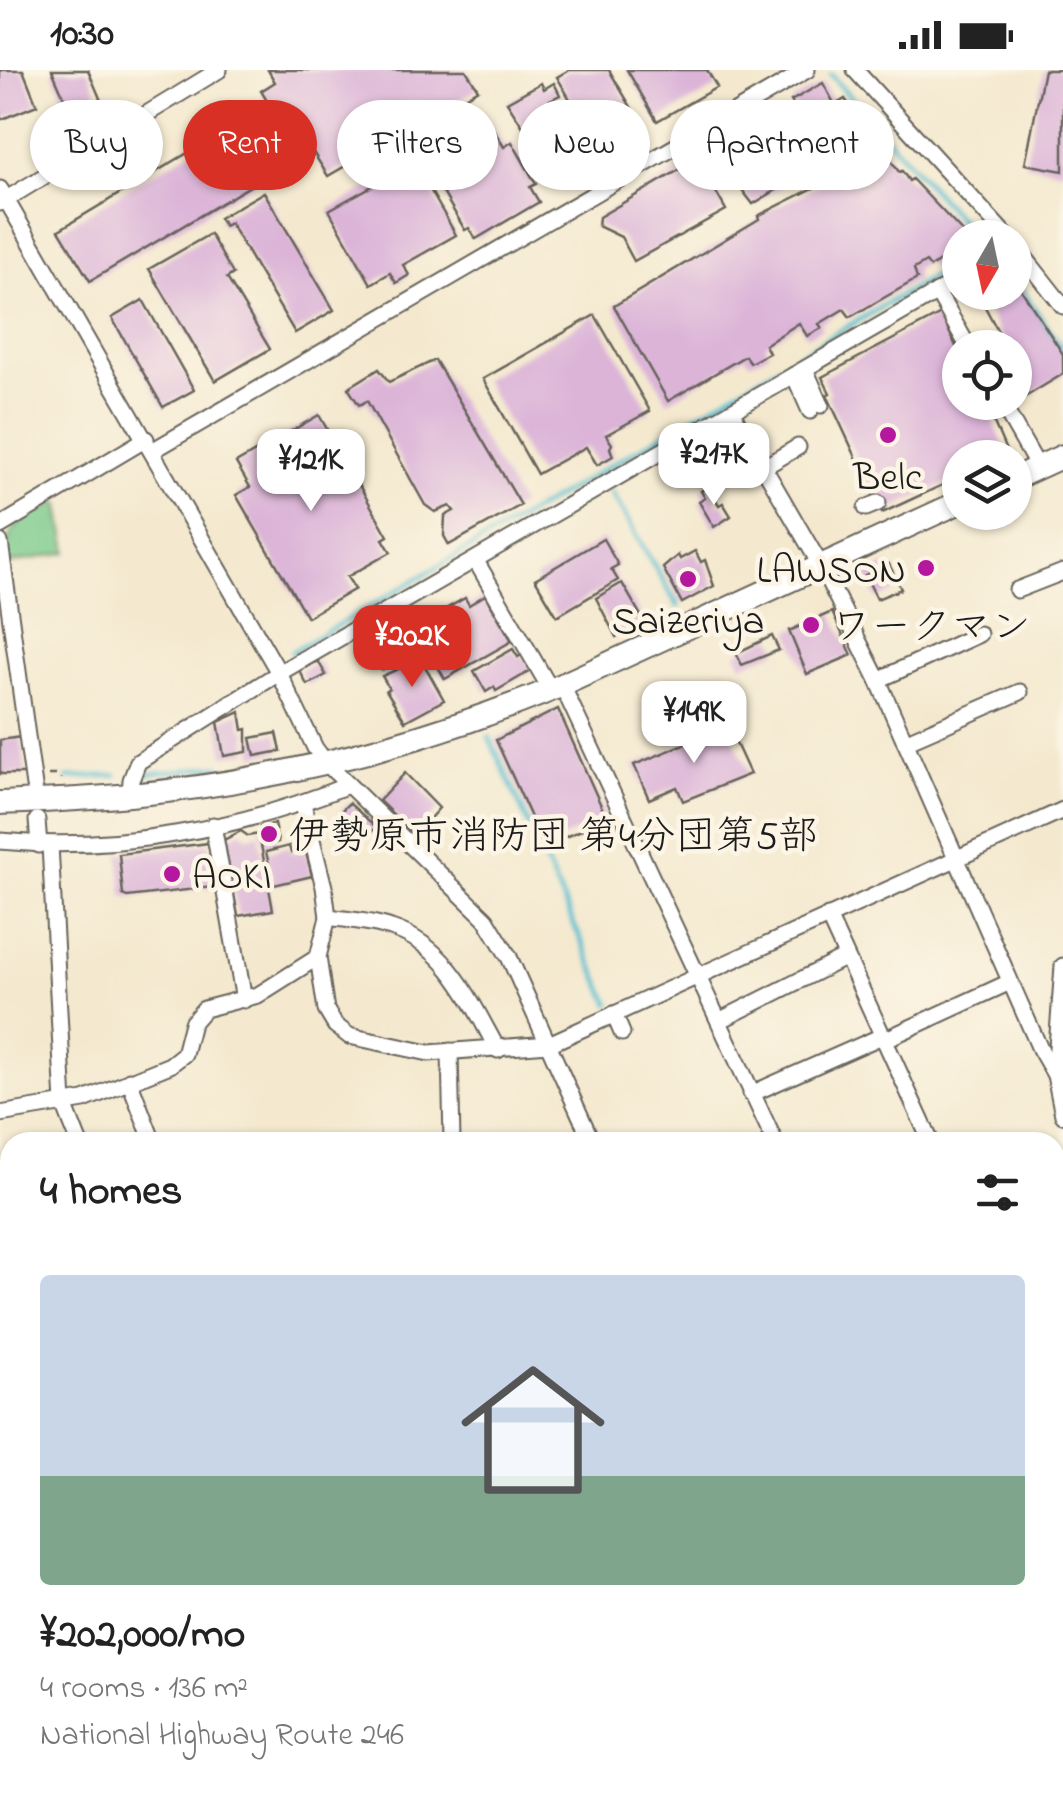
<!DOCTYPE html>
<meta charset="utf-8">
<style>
:root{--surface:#fff;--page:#f2f2f2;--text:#222;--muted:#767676;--line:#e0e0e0;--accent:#d93025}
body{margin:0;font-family:"Indie Flower","Klee One",sans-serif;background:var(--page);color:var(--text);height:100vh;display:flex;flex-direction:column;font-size:38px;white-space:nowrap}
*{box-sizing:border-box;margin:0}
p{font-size:32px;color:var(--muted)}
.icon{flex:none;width:55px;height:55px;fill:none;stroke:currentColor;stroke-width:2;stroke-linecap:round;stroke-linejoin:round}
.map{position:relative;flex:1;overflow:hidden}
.side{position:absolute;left:0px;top:1062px;width:1065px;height:672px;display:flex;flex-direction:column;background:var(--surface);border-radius:30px 30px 0 0;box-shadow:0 2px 8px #0004}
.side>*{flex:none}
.top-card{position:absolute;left:30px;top:30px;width:1005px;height:90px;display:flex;gap:20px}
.needle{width:65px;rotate:189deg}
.fabs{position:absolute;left:942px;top:150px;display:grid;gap:20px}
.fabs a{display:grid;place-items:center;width:90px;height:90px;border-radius:50%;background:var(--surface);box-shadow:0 2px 8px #0004;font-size:50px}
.price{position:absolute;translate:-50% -85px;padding:0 22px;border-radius:20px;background:#fff;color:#222;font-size:32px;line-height:65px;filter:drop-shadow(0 2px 5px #0008)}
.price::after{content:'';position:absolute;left:50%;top:60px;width:30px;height:22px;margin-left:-15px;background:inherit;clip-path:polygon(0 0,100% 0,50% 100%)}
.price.active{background:var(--accent);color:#fff}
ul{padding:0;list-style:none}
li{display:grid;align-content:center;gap:20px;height:530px;padding:0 40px}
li+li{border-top:2px solid var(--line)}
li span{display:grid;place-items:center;height:310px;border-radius:10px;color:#555}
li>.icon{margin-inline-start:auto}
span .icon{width:180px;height:180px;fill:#fffc;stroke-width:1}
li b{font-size:42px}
h2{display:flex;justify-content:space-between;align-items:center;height:120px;padding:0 40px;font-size:42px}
.chip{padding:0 35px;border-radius:45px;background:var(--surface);box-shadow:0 2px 8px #0004;font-size:35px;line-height:90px}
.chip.active{background:var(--accent);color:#fff}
.status{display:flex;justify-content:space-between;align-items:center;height:70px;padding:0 50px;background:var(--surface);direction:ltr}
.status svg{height:28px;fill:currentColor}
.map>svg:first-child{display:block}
.green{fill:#7bcb8c;stroke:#4c7454;stroke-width:2.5}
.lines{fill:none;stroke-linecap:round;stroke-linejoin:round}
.stream{stroke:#54bed0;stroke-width:5}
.building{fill:#dbb4d8}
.minor-casing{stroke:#68645b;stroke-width:19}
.highway-casing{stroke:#68645b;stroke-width:26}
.path{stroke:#68645b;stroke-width:2.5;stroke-dasharray:8 8;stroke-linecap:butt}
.minor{stroke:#fff;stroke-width:15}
.highway{stroke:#fff;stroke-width:22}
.poi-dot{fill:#b5179e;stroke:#fcf5e5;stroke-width:4}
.labels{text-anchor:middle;stroke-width:9;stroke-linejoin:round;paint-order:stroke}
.poi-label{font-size:40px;fill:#1c1c1c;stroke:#fcf5e5;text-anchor:start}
</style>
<div class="status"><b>10:30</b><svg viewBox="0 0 49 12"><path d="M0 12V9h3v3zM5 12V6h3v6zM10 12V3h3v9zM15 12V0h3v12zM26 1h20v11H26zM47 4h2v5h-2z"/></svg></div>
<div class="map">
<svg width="1063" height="1733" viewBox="0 0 1063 1733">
<rect width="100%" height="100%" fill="#fcf5e5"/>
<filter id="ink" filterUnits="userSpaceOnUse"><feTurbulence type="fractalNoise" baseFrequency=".01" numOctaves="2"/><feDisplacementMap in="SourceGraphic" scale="20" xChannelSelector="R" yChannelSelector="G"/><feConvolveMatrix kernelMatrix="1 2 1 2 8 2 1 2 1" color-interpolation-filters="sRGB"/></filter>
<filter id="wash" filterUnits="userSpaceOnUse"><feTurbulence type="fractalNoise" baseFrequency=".0048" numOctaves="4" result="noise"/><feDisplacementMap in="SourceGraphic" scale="40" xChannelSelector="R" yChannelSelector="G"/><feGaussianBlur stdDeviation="2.25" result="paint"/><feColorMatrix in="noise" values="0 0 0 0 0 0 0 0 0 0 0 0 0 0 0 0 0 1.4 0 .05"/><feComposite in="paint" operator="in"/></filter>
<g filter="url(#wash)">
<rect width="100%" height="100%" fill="#f4e9cf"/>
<path class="green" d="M59,432L68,482L8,494C4,449 24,451 59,432Z"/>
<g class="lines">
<g class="stream">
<polyline points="831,5 976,168"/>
<polyline points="1015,210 1063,280"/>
<polyline points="611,422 678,536"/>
<polyline points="292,582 960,191"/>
<polyline points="489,667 610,934"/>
<polyline points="139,705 219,696"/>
<polyline points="67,708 116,705"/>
</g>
</g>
<g id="blocks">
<g class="building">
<polygon points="0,0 23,0 37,35 0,50"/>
<polygon points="52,0 88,0 102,33 72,46"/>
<polygon points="268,0 466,0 478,19 328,106 309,76 298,82 261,21 275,12"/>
<polygon points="569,0 609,0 643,57 556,108 507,32 541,13 544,19 554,13 560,25 550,30 556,39 571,31 557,7"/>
<polygon points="627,0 707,0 717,17 657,51"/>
<polygon points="1044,0 1063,0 1063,101 1025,94"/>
<polygon points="823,13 835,35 845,29 868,62 827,87 791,31"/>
<polygon points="484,44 504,77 512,72 536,114 530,117 539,132 476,169 469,158 465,160 423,89 428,86 423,79 431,74 427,69 438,63 447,77 460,69 471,88 484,81 468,53"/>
<polygon points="759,49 793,110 753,134 736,112 733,102 735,93 739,91 726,77 727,67"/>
<polygon points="241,51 272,103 90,211 59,160"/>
<polygon points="885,82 899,102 902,101 909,111 912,109 968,168 960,168 960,179 930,197 926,192 914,199 917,209 850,247 844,239 819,254 822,258 807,266 799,253 765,275 769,283 750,293 745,286 668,331 614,236 759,149 758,146"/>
<polygon points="686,96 689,100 704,101 726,140 634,191 621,167 598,156 599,147"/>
<polygon points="395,97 400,106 417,97 456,165 403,195 409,205 396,213 390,203 371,214 329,140 381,111 378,106"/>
<polygon points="264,122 334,240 295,263 230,153 224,156 219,148"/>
<polygon points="210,164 233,204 227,208 270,279 215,311 149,199"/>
<polygon points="1015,210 1063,284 1063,304 1015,333 1015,278 1007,278 984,235 993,229 989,222 1015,222"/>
<polygon points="143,230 194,320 163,337 112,248"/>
<polygon points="941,244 960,285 960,332 985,332 1008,385 960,388 960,407 882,443 827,325 830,323 822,307"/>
<polygon points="595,245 650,341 606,365 612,374 610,378 613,386 597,395 586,377 537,404 483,309"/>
<polygon points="435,290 521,435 449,475 444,466 445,446 454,441 450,436 435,442 425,435 367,331 359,335 348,318 379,299 389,312"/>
<polygon points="319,345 388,466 383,469 391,482 347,507 355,519 307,547 236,425 250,417 236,393"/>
<polygon points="708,417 719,435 723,433 731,446 714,457 699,432 705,428 701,421"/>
<polygon points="603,469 618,495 611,499 618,510 557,546 535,509"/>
<polygon points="695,481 701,492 705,490 714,516 682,533 663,498 678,485 680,489"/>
<polygon points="889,494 901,519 877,529 865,505"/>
<polygon points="622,513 644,551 616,567 596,528"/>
<polygon points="485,525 512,571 445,609 418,562 434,554 430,548 465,528 469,535"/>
<polygon points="832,542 852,585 807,604 789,561"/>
<polygon points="396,546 416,581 382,600 362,565"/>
<polygon points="772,566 779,580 742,595 736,583"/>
<polygon points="513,579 518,587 523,584 532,600 496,621 494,617 486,622 474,601"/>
<polygon points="421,589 444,630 405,651 386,620 389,618 382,606"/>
<polygon points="318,591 326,605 307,615 300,601"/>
<polygon points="558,639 607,749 544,776 496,670"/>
<polygon points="240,642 243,660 247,659 247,682 224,686 218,652"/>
<polygon points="728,656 750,704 683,731 677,717 649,729 634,695"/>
<polygon points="277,663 281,681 255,686 251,668"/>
<polygon points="21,667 26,704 0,704 0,670"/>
<polygon points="405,703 439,738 415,765 379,731"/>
<polygon points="349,733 376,757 365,769 338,744"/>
<polygon points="274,754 278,772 265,775 260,757"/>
<polygon points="241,761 248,766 259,764 273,840 238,846 224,770"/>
<polygon points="209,773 213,817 127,827 123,825 119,784"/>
<polygon points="289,776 291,783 305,779 312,806 274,815 266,782"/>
</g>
</g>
</g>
<g filter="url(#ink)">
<use href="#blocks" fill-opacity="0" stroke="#68645b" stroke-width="2.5"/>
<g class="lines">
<defs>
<g id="minor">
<polyline points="855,0 1008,168"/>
<polyline points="0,119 279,603 315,678 326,693 486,849 509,887 592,1072"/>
<polyline points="0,133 219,0"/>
<polyline points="1015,175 1063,236"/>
<polyline points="937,222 969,278"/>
<polyline points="805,299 821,335"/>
<polyline points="794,305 810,341"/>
<polyline points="1001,332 1038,397"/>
<polyline points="731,341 821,496 878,610 1040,979 1055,1005 1063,1007"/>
<polyline points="152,381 807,0"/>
<polyline points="764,397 798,377"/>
<polyline points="866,438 878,433"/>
<polyline points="0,456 146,369"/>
<polyline points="0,472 34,716"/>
<polyline points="476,491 551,620"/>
<polyline points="1017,520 1063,502"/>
<polyline points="878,610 979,564"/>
<polyline points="562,615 775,1072"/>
<polyline points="905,672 1020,622"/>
<polyline points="130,725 131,710 138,692 279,603 960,209"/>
<polyline points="303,734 324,817 328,847 318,887 326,940 335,955 349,966 429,983 549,974 1063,740"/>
<polyline points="37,750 39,775"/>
<polyline points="213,755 244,930"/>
<path d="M0,771C116,782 241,759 348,715"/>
<polyline points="50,775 64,1034 79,1072"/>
<polyline points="828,846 931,1072"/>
<path d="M328,847C349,850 371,851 391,858C448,876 471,932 498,980"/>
<polyline points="1063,896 1055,1005 1063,1045"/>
<polyline points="614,944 622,963"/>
<polyline points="719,951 846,887"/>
<polyline points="884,970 1010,912"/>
<polyline points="450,981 452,1072"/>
<polyline points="129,1010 153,1072"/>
<polyline points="751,1024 882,966"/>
<polyline points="0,1044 84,1030 170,995 184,984 192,953 204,939 258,925 318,887"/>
<polyline points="1055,1232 1063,1232"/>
<polyline points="0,1239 10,1249"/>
<polyline points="0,1291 10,1286"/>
<polyline points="1055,1387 1063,1389"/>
<polyline points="0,1467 10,1463"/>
<polyline points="1055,1468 1063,1469"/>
<polyline points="1060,1575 1063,1545"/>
<polyline points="0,1595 10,1622"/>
<polyline points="49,1725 52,1733"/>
<polyline points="246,1725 247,1733"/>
<polyline points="464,1725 465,1733"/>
<polyline points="781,1725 784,1733"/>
<polyline points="1036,1725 1038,1733"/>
<polyline points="727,1733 728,1725"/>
<polyline points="969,1733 992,1725"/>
</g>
<g id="highway">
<polyline points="1015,408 1063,386"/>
<path d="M0,733C43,731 87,729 130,725C274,712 417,674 551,620L960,432"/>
</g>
</defs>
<use href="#minor" class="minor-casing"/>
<use href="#highway" class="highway-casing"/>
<g class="path">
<polyline points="48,705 61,705 61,709"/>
<polyline points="933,1725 934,1733"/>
<polyline points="131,1733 153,1725"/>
</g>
<use href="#minor" class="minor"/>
<use href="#highway" class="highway"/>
</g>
</g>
<g class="poi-dot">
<circle cx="888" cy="365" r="10"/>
<circle cx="926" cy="498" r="10"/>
<circle cx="688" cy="509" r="10"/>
<circle cx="811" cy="555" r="10"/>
<circle cx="269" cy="764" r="10"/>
<circle cx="172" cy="804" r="10"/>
</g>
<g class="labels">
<g class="poi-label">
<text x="888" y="419" text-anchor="middle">Belc</text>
<text x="906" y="512" text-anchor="end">LAWSON</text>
<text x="688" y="563" text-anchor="middle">Saizeriya</text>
<text x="831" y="569">ワークマン</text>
<text x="289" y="778">伊勢原市消防団 第4分団第5部</text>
<text x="192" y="818">AOKI</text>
</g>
</g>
</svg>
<div class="fabs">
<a><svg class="needle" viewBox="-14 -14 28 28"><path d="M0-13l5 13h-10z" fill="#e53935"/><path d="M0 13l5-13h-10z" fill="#767676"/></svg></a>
<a><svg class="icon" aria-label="locate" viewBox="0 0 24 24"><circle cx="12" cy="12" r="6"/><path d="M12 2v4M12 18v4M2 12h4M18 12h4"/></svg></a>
<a><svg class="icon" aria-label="layers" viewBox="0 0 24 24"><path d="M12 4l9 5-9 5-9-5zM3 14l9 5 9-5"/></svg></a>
</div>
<b class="price" style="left:714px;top:438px">¥217K</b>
<b class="price" style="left:311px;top:444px">¥121K</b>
<b class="price active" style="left:412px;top:620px">¥202K</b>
<b class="price" style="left:694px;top:696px">¥149K</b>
<div class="top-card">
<a class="chip">Buy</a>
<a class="chip active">Rent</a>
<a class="chip">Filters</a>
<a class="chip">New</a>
<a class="chip">Apartment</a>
</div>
<section class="side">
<h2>4 homes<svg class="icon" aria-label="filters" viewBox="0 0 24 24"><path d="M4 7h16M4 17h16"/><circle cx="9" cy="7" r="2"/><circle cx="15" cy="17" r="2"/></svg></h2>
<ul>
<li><span style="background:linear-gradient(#c9d6e8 65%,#7fa58c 0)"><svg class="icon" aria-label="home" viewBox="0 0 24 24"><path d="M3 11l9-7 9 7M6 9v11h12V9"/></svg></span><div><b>¥202,000/mo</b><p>4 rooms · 136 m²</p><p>National Highway Route 246</p></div></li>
</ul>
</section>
</div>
